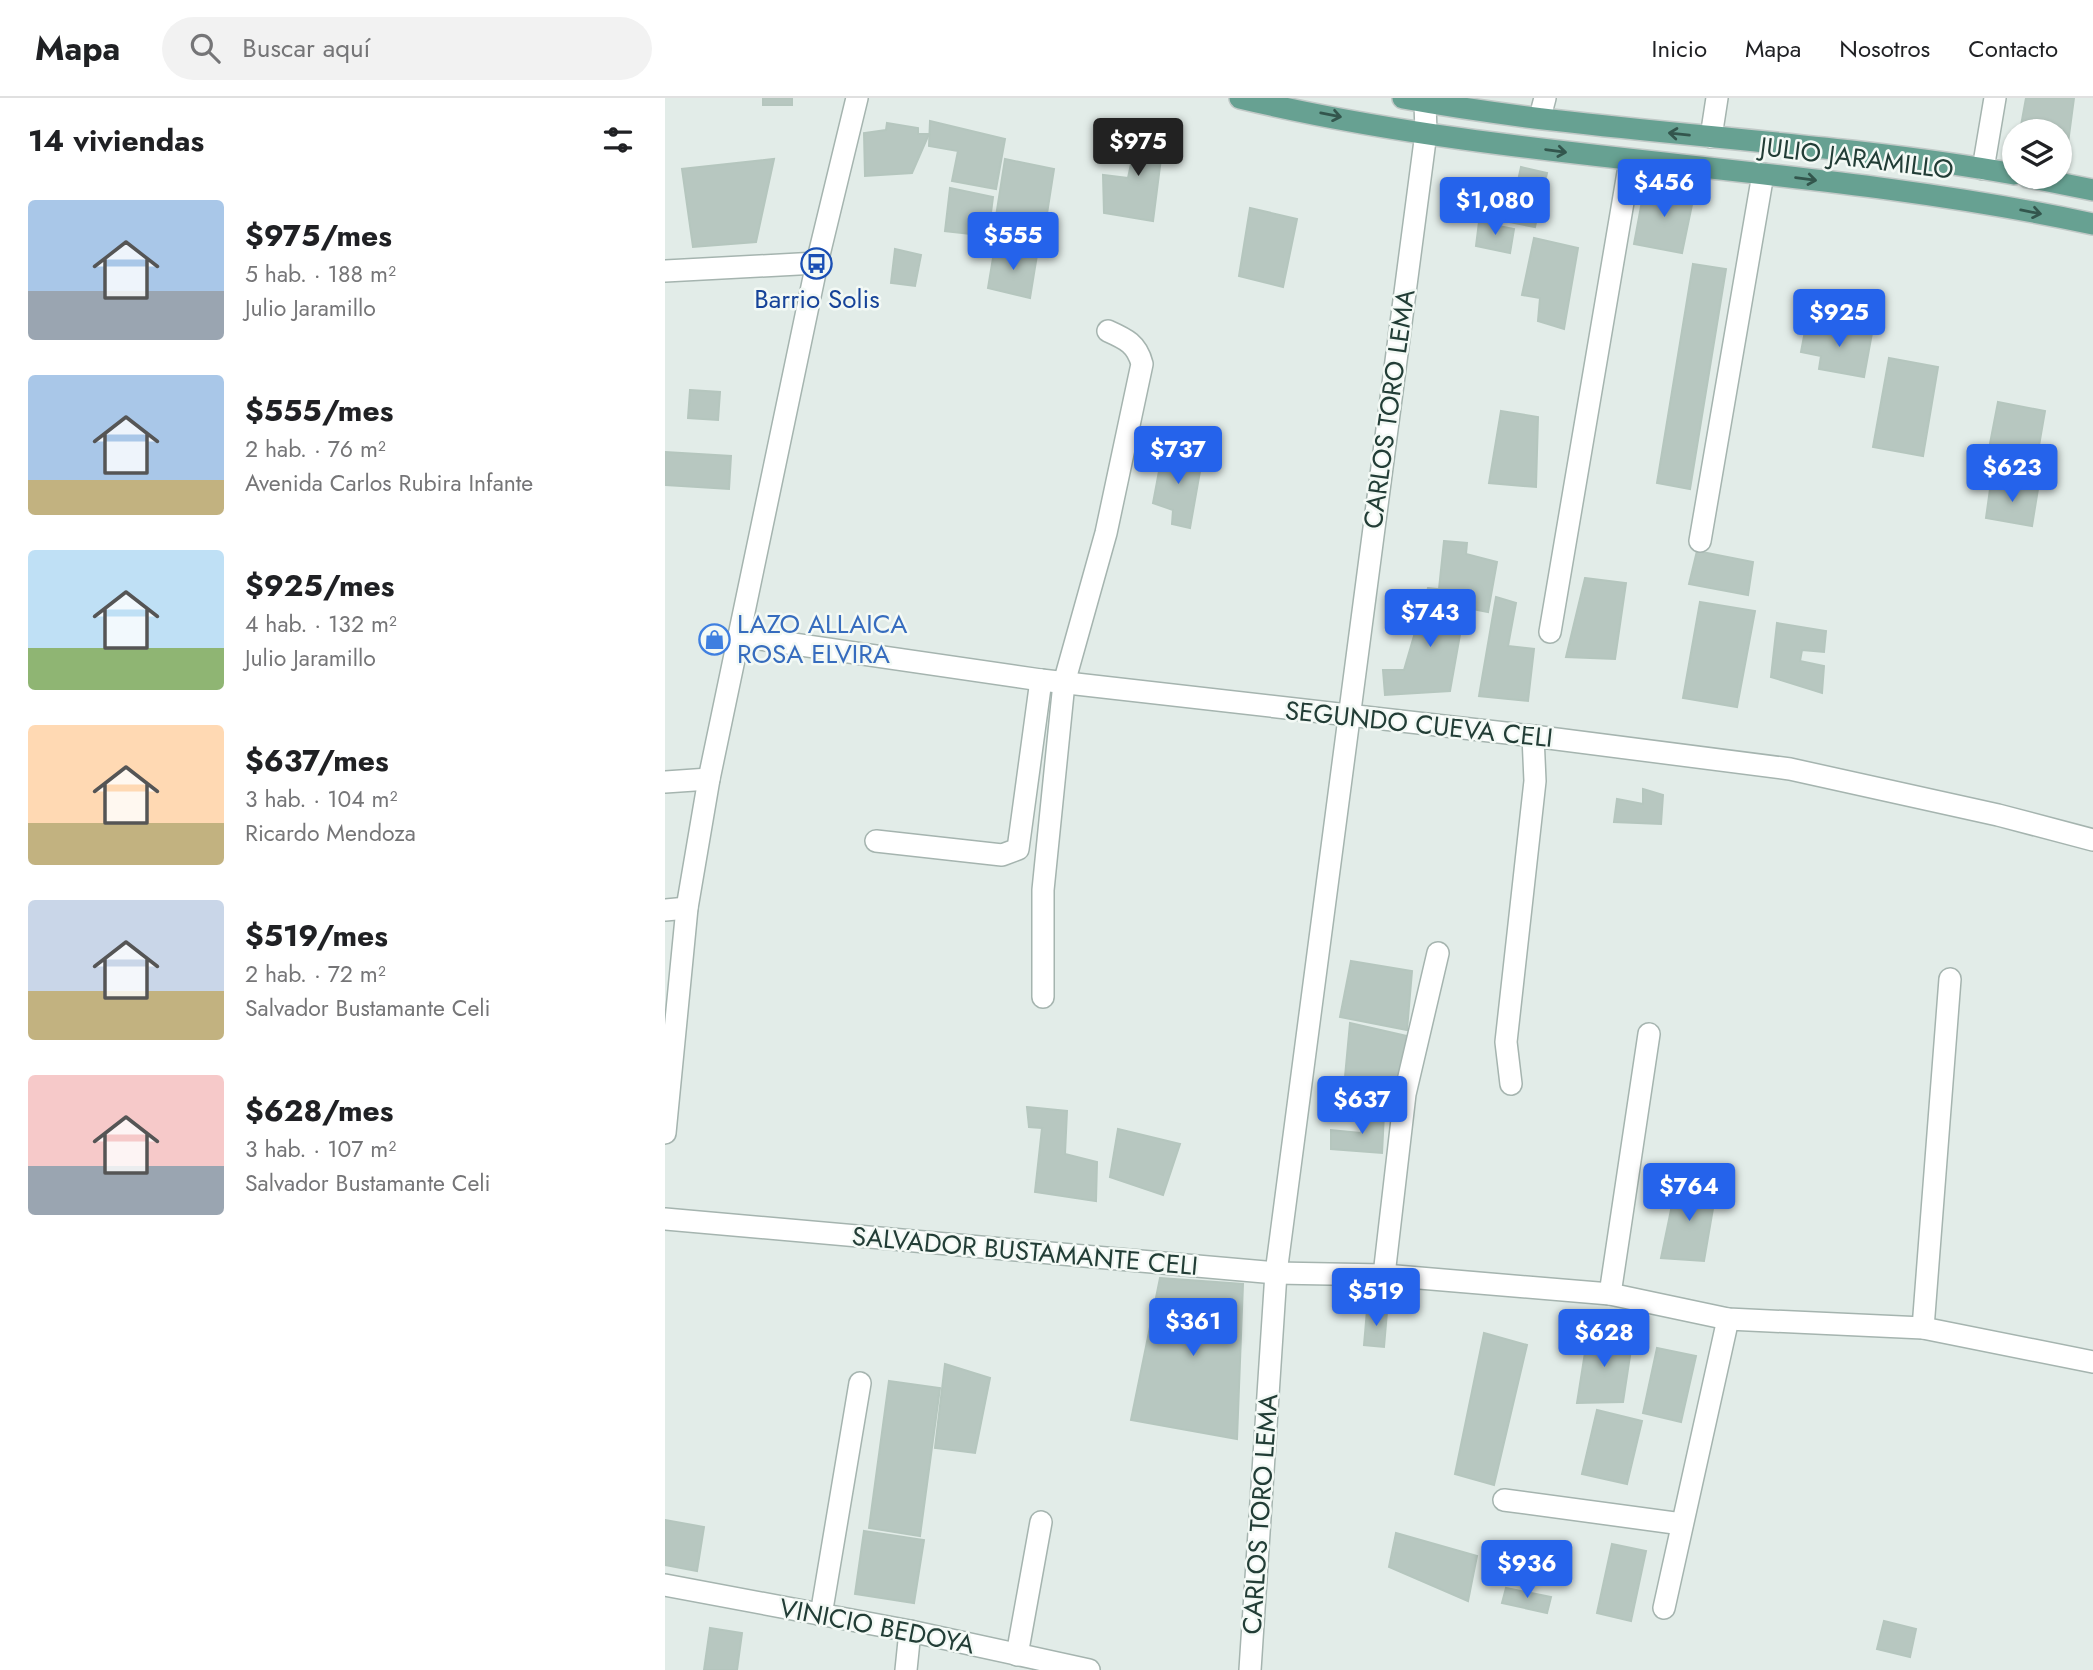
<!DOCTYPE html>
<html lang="es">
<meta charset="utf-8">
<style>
:root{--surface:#fff;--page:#f2f2f2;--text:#202124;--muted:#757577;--line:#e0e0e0;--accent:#2563eb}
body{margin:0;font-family:Jost,sans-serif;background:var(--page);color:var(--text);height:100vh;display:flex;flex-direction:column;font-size:26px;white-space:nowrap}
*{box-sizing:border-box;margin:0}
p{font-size:23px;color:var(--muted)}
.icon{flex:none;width:38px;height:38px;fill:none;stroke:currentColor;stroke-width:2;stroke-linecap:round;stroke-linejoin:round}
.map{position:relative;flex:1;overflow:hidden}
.sheet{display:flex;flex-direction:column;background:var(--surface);width:665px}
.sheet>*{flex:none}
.fabs{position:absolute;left:1337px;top:21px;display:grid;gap:14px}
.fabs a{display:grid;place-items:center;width:70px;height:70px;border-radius:50%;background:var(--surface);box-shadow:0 2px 5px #0004;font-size:35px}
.price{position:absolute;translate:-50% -60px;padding:0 16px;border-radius:7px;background:var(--accent);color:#fff;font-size:23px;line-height:46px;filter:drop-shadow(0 2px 4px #0008)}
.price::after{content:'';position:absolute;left:50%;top:42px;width:21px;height:16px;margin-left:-10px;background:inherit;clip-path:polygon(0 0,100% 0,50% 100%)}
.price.selected{background:#222;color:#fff}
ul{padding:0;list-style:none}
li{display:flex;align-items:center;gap:21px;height:175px;padding:0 28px}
li span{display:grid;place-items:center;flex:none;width:196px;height:140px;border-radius:7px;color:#555}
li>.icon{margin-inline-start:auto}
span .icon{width:84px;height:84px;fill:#fffc;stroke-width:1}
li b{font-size:30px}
h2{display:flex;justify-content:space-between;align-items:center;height:84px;padding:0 28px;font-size:30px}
header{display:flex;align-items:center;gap:42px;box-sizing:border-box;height:98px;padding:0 35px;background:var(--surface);border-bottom:2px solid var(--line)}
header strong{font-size:33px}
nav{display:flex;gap:38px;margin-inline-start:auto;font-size:24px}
.search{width:490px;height:63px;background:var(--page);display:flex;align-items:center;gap:18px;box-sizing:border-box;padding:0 24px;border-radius:38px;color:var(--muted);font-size:26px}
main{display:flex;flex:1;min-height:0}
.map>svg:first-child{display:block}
.building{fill:#b7c7c0;stroke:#b5c6be;stroke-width:2}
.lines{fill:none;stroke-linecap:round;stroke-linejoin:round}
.minor-casing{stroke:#a5b4af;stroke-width:24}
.major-casing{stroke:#c1c9c7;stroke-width:24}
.minor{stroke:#fff;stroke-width:21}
.major{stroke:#67a192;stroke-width:21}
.oneway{stroke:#33564d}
.labels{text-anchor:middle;stroke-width:5;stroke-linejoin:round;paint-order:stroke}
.street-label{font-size:26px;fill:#223d36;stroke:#f3f9f5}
.transit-label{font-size:26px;fill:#164399;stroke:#f3f9f5}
.shop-label{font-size:26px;fill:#366cbe;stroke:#f3f9f5;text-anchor:start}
</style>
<header>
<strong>Mapa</strong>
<div class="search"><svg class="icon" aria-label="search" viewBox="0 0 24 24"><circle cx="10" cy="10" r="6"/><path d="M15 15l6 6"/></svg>Buscar aquí</div>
<nav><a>Inicio</a><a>Mapa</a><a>Nosotros</a><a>Contacto</a></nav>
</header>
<main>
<section class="sheet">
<h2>14 viviendas<svg class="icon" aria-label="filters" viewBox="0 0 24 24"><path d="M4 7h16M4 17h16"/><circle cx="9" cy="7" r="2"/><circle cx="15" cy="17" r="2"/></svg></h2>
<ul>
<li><span style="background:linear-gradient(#a9c7e8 65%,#9aa5b1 0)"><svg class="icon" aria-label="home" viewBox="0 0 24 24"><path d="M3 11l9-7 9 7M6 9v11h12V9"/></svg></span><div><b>$975/mes</b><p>5 hab. · 188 m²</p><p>Julio Jaramillo</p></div></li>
<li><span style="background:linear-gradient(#a9c7e8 75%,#c2b280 0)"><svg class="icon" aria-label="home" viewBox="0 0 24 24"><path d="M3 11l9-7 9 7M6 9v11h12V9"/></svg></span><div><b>$555/mes</b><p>2 hab. · 76 m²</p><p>Avenida Carlos Rubira Infante</p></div></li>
<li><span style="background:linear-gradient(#bfe0f5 70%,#8fb573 0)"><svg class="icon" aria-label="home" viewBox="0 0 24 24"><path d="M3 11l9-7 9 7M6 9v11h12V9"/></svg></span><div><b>$925/mes</b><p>4 hab. · 132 m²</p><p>Julio Jaramillo</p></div></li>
<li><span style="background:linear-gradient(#ffd9b3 70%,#c2b280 0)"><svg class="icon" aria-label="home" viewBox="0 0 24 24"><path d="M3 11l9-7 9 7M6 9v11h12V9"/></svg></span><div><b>$637/mes</b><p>3 hab. · 104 m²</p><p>Ricardo Mendoza</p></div></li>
<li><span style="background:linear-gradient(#c9d6e8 65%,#c2b280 0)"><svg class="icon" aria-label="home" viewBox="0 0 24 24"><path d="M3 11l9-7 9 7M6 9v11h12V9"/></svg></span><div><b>$519/mes</b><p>2 hab. · 72 m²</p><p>Salvador Bustamante Celi</p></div></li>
<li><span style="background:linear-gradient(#f6c9c9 65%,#9aa5b1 0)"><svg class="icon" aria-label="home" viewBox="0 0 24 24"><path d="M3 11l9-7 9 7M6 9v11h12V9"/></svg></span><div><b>$628/mes</b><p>3 hab. · 107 m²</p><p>Salvador Bustamante Celi</p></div></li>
</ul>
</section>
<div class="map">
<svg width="1428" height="1572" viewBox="0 0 1428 1572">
<rect width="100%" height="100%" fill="#e2ece8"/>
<g class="building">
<rect x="98" y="0" width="29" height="7"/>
<polygon points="1361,0 1409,0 1401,60 1395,59 1395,33 1355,33"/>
<polygon points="265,23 340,41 331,91 287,83 293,53 264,48"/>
<polygon points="475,24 500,29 488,123 439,115 438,77 463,80"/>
<polygon points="222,25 253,30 253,36 264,36 247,75 200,78 199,35 221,32"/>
<polygon points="109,61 91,144 28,149 17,71"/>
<polygon points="340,61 389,71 376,154 327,144"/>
<polygon points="856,69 882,75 870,129 844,124"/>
<polygon points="980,87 1029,97 1017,155 969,146"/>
<polygon points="285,90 328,99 323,138 280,133"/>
<polygon points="585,110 632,121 618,189 574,178"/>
<polygon points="814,124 849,131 845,155 811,148"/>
<polygon points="869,140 913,150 899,231 873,223 875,200 857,197"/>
<polygon points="330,148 372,157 365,200 323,190"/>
<polygon points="230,151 256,157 250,188 226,185"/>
<polygon points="1028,166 1061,171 1025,391 992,385"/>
<polygon points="1155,224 1207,235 1199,279 1154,271 1156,258 1136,254 1140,233 1153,235"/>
<polygon points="1224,260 1273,269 1258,358 1208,349"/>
<polygon points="25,292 55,294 53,322 23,320"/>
<polygon points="1333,304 1380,313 1371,365 1323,356"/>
<polygon points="836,313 873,319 871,389 824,385"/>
<polygon points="498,352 537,362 525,430 507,426 508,412 488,405"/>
<polygon points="0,354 66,358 64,391 0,387"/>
<polygon points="1326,384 1373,391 1367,428 1321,420"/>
<polygon points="779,443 802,445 801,456 832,464 823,514 792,508 795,494 774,491"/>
<polygon points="1032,453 1088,464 1083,497 1024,486"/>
<polygon points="920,480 961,485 950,561 901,559"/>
<polygon points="763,490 789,493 788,509 799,514 785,593 720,597 718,572 739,572"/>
<polygon points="831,499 851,505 843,548 869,551 863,603 814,598"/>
<polygon points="1035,504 1090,513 1072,609 1018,600"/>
<polygon points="1112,525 1161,533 1159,554 1137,552 1135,563 1159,568 1157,595 1106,579"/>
<polygon points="978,691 998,697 996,726 949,724 952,701 978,706"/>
<polygon points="686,863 747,873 742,932 675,919"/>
<polygon points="685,925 742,938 734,986 680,979"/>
<polygon points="362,1009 402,1013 400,1056 432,1064 431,1103 370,1094 377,1030 364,1029"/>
<polygon points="700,1012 719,1016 717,1055 666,1051 666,1032 696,1035"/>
<polygon points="453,1031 515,1046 498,1097 445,1079"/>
<polygon points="1012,1083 1051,1093 1039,1163 996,1160"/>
<polygon points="495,1180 578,1186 572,1341 466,1322"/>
<polygon points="702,1212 722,1214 719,1249 699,1247"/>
<polygon points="924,1229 967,1245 958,1304 912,1305"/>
<polygon points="819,1235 862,1247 829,1387 790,1376"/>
<polygon points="992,1250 1031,1258 1016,1324 978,1315"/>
<polygon points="280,1266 325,1280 310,1355 270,1350"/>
<polygon points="224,1283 275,1290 255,1438 204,1430"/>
<polygon points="932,1312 977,1323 962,1386 917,1376"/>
<polygon points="0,1422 39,1429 32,1473 0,1467"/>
<polygon points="199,1433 259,1442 249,1505 190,1496"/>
<polygon points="731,1435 812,1458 803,1503 724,1469"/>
<polygon points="947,1446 981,1453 966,1523 932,1515"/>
<polygon points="841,1490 886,1499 882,1515 837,1505"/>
<polygon points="1219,1523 1251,1531 1245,1559 1212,1551"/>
<polygon points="45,1530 77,1535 72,1572 39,1572"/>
</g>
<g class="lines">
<defs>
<g id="minor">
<polyline points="875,19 880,0"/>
<polyline points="1046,39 1052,0"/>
<polyline points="1318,71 1330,0"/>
<polyline points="0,173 152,165"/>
<polyline points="1035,443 1098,76"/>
<polyline points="885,534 965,63"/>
<polyline points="74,538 376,582 868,638 1125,671 1333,717 1428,742"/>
<polyline points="0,684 44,681"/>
<polyline points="211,743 337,757 353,751 376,582"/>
<polyline points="0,812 22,810"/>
<path d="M378,899V792L399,585L441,435L477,266C472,246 461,241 443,233"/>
<polyline points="846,986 841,944 870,683 868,638"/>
<polyline points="0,1035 22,810 44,681 152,165 192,0"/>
<polyline points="0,1121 611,1175 719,1177 945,1196 1063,1221 1258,1230 1428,1264"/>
<polyline points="719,1177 740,996 773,855"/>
<polyline points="945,1196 984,936"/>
<polyline points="1258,1230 1285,881"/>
<polyline points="839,1402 1017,1426"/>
<polyline points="0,1487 245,1533 424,1572"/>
<polyline points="999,1510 1063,1221"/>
<polyline points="156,1517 195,1285"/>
<polyline points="352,1557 376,1424"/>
<polyline points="241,1572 245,1533"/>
<polyline points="585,1572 611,1175 761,35 760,4"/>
</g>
<g id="major">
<path d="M575,0C855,67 1147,65 1428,126"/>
<path d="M738,0C940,37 1147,40 1349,76"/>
<polyline points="1363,79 1428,92"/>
</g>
</defs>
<use href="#minor" class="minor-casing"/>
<use href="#major" class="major-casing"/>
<use href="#minor" class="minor"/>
<use href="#major" class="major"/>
</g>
<defs><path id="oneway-shaft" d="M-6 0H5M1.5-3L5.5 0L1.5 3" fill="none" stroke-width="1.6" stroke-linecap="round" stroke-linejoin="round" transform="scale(1.75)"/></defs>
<g class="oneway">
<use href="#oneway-shaft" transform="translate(666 17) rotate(11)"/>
<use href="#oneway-shaft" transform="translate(1014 36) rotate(-174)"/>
<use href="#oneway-shaft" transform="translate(891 53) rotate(8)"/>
<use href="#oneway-shaft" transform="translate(1141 81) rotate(7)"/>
<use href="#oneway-shaft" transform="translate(1366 114) rotate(11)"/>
</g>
<defs>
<symbol id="bus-ring" viewBox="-11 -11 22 22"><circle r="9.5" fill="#f3f9f5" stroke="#1a4fb4" stroke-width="1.5"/><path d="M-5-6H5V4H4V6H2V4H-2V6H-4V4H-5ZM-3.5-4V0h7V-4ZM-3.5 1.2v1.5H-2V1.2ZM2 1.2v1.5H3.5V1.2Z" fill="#1a4fb4"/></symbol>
<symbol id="shop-ring" viewBox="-11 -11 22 22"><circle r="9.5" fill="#f3f9f5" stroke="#3f7fe0" stroke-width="1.5"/><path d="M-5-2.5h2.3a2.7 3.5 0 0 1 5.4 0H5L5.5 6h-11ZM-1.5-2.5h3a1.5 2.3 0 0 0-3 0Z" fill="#3f7fe0"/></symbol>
</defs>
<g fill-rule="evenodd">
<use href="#bus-ring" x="134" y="148" width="35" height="35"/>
<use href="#shop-ring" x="32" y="524" width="35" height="35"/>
</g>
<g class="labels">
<g class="street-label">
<text transform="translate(1192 60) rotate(7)" y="9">JULIO JARAMILLO</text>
<text transform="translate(724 311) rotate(-82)" y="9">CARLOS TORO LEMA</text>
<text transform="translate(754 626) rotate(6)" y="9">SEGUNDO CUEVA CELI</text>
<text transform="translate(360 1153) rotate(5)" y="9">SALVADOR BUSTAMANTE CELI</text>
<text transform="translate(595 1416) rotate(-86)" y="9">CARLOS TORO LEMA</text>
<text transform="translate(212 1528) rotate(11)" y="9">VINICIO BEDOYA</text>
</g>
<g class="transit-label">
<text x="152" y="210">Barrio Solis</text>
</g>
<g class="shop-label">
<text x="72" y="535">LAZO ALLAICA<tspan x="72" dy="30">ROSA ELVIRA</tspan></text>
</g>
</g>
</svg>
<div class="fabs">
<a><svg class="icon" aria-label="layers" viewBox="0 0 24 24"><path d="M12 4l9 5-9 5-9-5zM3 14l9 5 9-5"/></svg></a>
</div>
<b class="price selected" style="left:473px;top:80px">$975</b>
<b class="price" style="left:999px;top:121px">$456</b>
<b class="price" style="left:830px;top:139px">$1,080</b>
<b class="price" style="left:348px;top:174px">$555</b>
<b class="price" style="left:1174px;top:251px">$925</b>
<b class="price" style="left:513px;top:388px">$737</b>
<b class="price" style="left:1347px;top:406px">$623</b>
<b class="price" style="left:765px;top:551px">$743</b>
<b class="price" style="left:697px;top:1038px">$637</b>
<b class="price" style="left:1024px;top:1125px">$764</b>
<b class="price" style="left:711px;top:1230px">$519</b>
<b class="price" style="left:528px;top:1260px">$361</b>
<b class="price" style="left:939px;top:1271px">$628</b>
<b class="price" style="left:862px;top:1502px">$936</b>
</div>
</main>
